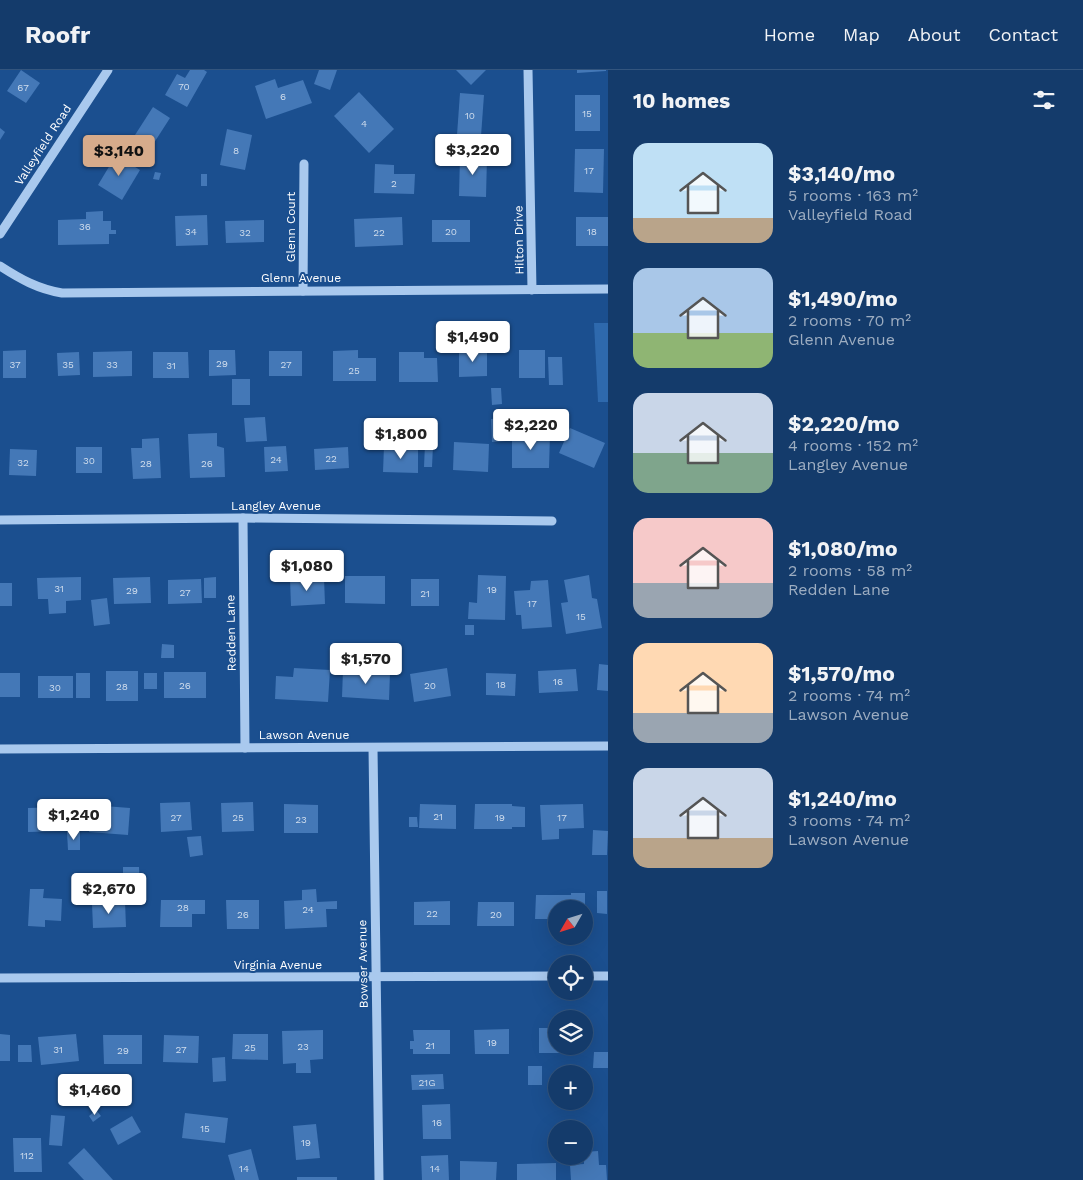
<!DOCTYPE html>
<meta charset="utf-8">
<style>
:root{--surface:#143b6b;--page:#1d4271;--text:#f1f3f6;--muted:#9dadc1;--line:#33557e;--accent:#d6ab8b}
body{margin:0;font-family:"Work Sans",sans-serif;background:var(--page);color:var(--text);height:100vh;display:flex;flex-direction:column;font-size:19px;white-space:nowrap}
*{box-sizing:border-box;margin:0}
p{font-size:16px;color:var(--muted)}
.icon{flex:none;width:28px;height:28px;fill:none;stroke:currentColor;stroke-width:2;stroke-linecap:round;stroke-linejoin:round}
.map{position:relative;flex:1;overflow:hidden}
.drawer{display:flex;flex-direction:column;background:var(--surface);width:475px}
.drawer>*{flex:none}
.needle{width:32px;rotate:231deg}
.fabs{position:absolute;left:548px;top:830px;display:grid;gap:10px}
.fabs a{display:grid;place-items:center;width:45px;height:45px;border-radius:50%;background:var(--surface);box-shadow:0 5px 20px #0002,0 0 0 1px var(--line);font-size:25px}
.price{position:absolute;translate:-50% -42px;padding:0 11px;border-radius:5px;background:#fff;color:#222;font-size:16px;line-height:32px;filter:drop-shadow(0 1px 2px #0008)}
.price::after{content:'';position:absolute;left:50%;top:30px;width:15px;height:11px;margin-left:-8px;background:inherit;clip-path:polygon(0 0,100% 0,50% 100%)}
.price.selected{background:var(--accent);color:#111}
ul{padding:0;list-style:none}
li{display:flex;align-items:center;gap:15px;height:125px;padding:0 25px}
li span{display:grid;place-items:center;flex:none;width:140px;height:100px;border-radius:15px;color:#555}
li>.icon{margin-inline-start:auto}
span .icon{width:60px;height:60px;fill:#fffc;stroke-width:1}
li b{font-size:21px}
h2{display:flex;justify-content:space-between;align-items:center;height:60px;padding:0 25px;font-size:21px}
header{display:flex;align-items:center;gap:30px;box-sizing:border-box;height:70px;padding:0 25px;background:var(--surface);border-bottom:1px solid var(--line)}
header strong{font-size:24px}
nav{display:flex;gap:28px;margin-inline-start:auto;font-size:18px}
main{display:flex;flex:1;min-height:0}
.map>svg:first-child{display:block}
.green{fill:#2e69ad}
.building{fill:#4478b7}
.lines{fill:none;stroke-linecap:round;stroke-linejoin:round}
.minor{stroke:#a9c9ee;stroke-width:9}
.labels{text-anchor:middle;stroke-width:4;stroke-linejoin:round;paint-order:stroke}
.number-label{font-size:10px;fill:#d0dded}
.street-label{font-size:12px;fill:#fff;stroke:#1b4f8f}
</style>
<header>
<strong>Roofr</strong>
<nav><a>Home</a><a>Map</a><a>About</a><a>Contact</a></nav>
</header>
<main>
<div class="map">
<svg width="608" height="1110" viewBox="0 0 608 1110">
<rect width="100%" height="100%" fill="#1b4f8f"/>
<polygon class="green" points="594,253 608,253 608,332 598,332"/>
<g class="building">
<polygon points="21,0 40,13 26,33 7,21"/>
<polygon points="190,0 204,0 207,2 187,37 165,25 177,4 185,8"/>
<polygon points="319,0 337,0 330,20 314,14"/>
<polygon points="456,0 486,0 471,15"/>
<polygon points="577,0 606,0 606,1 577,3"/>
<polygon points="275,9 278,18 303,10 312,33 266,49 255,16"/>
<polygon points="359,22 394,59 369,83 334,46"/>
<polygon points="460,23 484,25 481,66 457,65"/>
<rect x="575" y="25" width="25" height="36"/>
<polygon points="153,37 170,48 152,76 135,65"/>
<polygon points="0,58 5,62 0,70"/>
<polygon points="227,59 252,65 245,100 220,95"/>
<polygon points="575,79 604,79 603,123 574,122"/>
<polygon points="116,85 140,100 122,130 98,115"/>
<polygon points="460,86 487,87 486,127 459,126"/>
<polygon points="375,94 394,95 394,104 415,104 414,124 374,123"/>
<polygon points="155,102 161,103 159,110 153,109"/>
<rect x="201" y="104" width="6" height="12"/>
<polygon points="103,141 103,151 111,151 111,160 116,160 116,164 109,164 109,174 58,175 58,150 86,149 86,142"/>
<polygon points="207,145 208,175 176,176 175,146"/>
<polygon points="402,147 403,175 355,177 354,149"/>
<rect x="576" y="147" width="32" height="29"/>
<polygon points="264,150 264,172 226,173 225,151"/>
<rect x="432" y="150" width="38" height="22"/>
<polygon points="26,280 26,308 3,308 3,281"/>
<polygon points="209,280 235,280 236,305 209,306"/>
<polygon points="358,280 358,288 376,288 376,311 333,311 333,281"/>
<polygon points="459,280 487,280 487,306 459,307"/>
<rect x="519" y="280" width="26" height="28"/>
<polygon points="132,281 132,306 93,307 93,282"/>
<rect x="269" y="281" width="33" height="25"/>
<polygon points="79,282 80,305 58,306 57,283"/>
<polygon points="153,282 188,282 189,308 153,308"/>
<polygon points="399,282 424,282 424,288 437,288 438,312 399,312"/>
<polygon points="548,287 562,287 563,315 549,315"/>
<rect x="232" y="309" width="18" height="26"/>
<polygon points="491,318 501,318 502,334 492,335"/>
<polygon points="265,347 267,371 246,372 244,348"/>
<polygon points="504,348 506,371 492,372 491,349"/>
<polygon points="570,358 605,373 594,398 559,383"/>
<polygon points="217,363 217,376 224,378 225,407 190,408 188,364"/>
<polygon points="512,364 550,364 549,398 512,398"/>
<polygon points="159,368 161,408 133,409 131,378 142,378 142,369"/>
<polygon points="454,372 489,374 488,402 453,400"/>
<polygon points="425,374 433,375 432,397 424,397"/>
<polygon points="286,376 288,401 265,402 264,377"/>
<polygon points="384,376 418,377 418,403 383,402"/>
<rect x="76" y="377" width="26" height="26"/>
<polygon points="348,377 349,398 315,400 314,379"/>
<polygon points="10,379 37,380 36,406 9,405"/>
<polygon points="478,505 506,506 505,550 468,549 469,532 477,533"/>
<polygon points="589,505 592,528 597,529 602,558 566,564 561,533 568,532 564,510"/>
<polygon points="345,506 385,506 385,534 345,533"/>
<polygon points="81,507 81,530 66,531 66,543 49,544 48,529 38,529 37,508"/>
<polygon points="150,507 151,533 114,534 113,508"/>
<polygon points="216,507 216,528 204,528 204,508"/>
<polygon points="324,508 325,534 291,536 290,509"/>
<polygon points="201,509 202,533 168,534 168,510"/>
<rect x="411" y="509" width="28" height="27"/>
<polygon points="548,510 552,557 522,559 521,545 516,545 514,521 530,520 531,511"/>
<rect x="0" y="513" width="12" height="23"/>
<polygon points="107,528 110,554 94,556 91,530"/>
<rect x="465" y="555" width="9" height="10"/>
<polygon points="162,574 174,575 174,588 161,588"/>
<polygon points="599,594 608,595 608,621 597,620"/>
<polygon points="294,598 330,600 328,632 275,629 276,606 293,607"/>
<polygon points="447,598 451,626 414,632 410,604"/>
<polygon points="576,599 578,621 539,623 538,601"/>
<polygon points="343,600 390,603 389,630 342,627"/>
<rect x="106" y="601" width="32" height="30"/>
<rect x="164" y="602" width="42" height="26"/>
<rect x="0" y="603" width="20" height="24"/>
<rect x="76" y="603" width="14" height="25"/>
<rect x="144" y="603" width="13" height="16"/>
<polygon points="486,603 516,604 515,626 486,625"/>
<rect x="38" y="606" width="35" height="22"/>
<polygon points="190,732 192,760 161,762 160,733"/>
<polygon points="253,732 254,761 222,762 221,733"/>
<polygon points="284,734 318,735 318,763 284,763"/>
<polygon points="420,734 456,735 456,759 419,758"/>
<polygon points="475,734 512,734 512,736 525,737 525,757 512,757 512,759 474,759"/>
<polygon points="583,734 584,758 559,759 559,769 542,770 540,735"/>
<polygon points="91,735 130,738 128,765 89,762"/>
<polygon points="62,737 63,761 28,762 28,738"/>
<polygon points="409,747 417,747 418,757 409,757"/>
<polygon points="593,760 608,761 607,785 592,785"/>
<polygon points="67,762 80,762 80,780 68,780"/>
<polygon points="201,766 203,785 190,787 187,767"/>
<polygon points="123,797 139,797 140,820 123,820"/>
<polygon points="30,819 44,819 43,828 62,829 61,851 45,850 45,857 28,856"/>
<polygon points="316,819 317,832 337,831 337,839 326,839 327,857 285,859 284,831 302,830 302,820"/>
<polygon points="597,821 607,821 607,844 597,843"/>
<polygon points="571,823 585,823 585,839 556,839 556,849 535,849 536,825 571,825"/>
<polygon points="161,830 205,830 205,844 192,844 192,857 160,857"/>
<polygon points="226,830 259,830 259,859 227,859"/>
<polygon points="125,831 126,857 93,858 92,833"/>
<polygon points="450,831 450,855 414,855 414,832"/>
<polygon points="478,832 514,832 514,856 477,856"/>
<polygon points="539,958 556,958 556,976 576,976 576,983 539,983"/>
<polygon points="509,959 509,984 475,984 474,960"/>
<polygon points="323,960 323,989 310,990 311,1003 296,1003 296,993 283,994 282,961"/>
<polygon points="413,960 450,960 450,984 413,984 413,979 410,979 410,971 414,971"/>
<polygon points="0,964 10,965 10,991 0,991"/>
<polygon points="76,964 79,991 41,995 38,967"/>
<polygon points="233,964 268,964 268,990 232,989"/>
<polygon points="103,965 142,965 142,994 104,994"/>
<polygon points="164,965 199,966 198,993 163,992"/>
<polygon points="18,975 31,975 32,992 18,992"/>
<polygon points="594,982 608,982 608,998 593,998"/>
<polygon points="225,987 226,1011 213,1012 212,988"/>
<rect x="528" y="996" width="14" height="19"/>
<polygon points="443,1004 444,1019 412,1020 411,1005"/>
<polygon points="450,1034 451,1069 423,1069 422,1035"/>
<polygon points="96,1040 101,1046 93,1052 89,1046"/>
<polygon points="185,1043 228,1048 225,1073 182,1068"/>
<polygon points="51,1045 65,1046 62,1076 49,1075"/>
<polygon points="132,1046 141,1062 118,1075 110,1059"/>
<polygon points="316,1054 320,1088 296,1090 293,1056"/>
<polygon points="13,1068 41,1068 42,1102 14,1102"/>
<polygon points="84,1078 113,1110 84,1110 68,1093"/>
<polygon points="251,1079 259,1110 235,1110 228,1085"/>
<polygon points="598,1081 599,1095 606,1095 607,1110 571,1110 570,1095 584,1094 584,1082"/>
<polygon points="448,1085 449,1110 422,1110 421,1086"/>
<polygon points="460,1091 497,1092 496,1110 460,1110"/>
<polygon points="556,1093 556,1110 517,1110 517,1094"/>
<rect x="297" y="1107" width="40" height="3"/>
</g>
<g class="lines">
<g class="minor">
<polyline points="528,0 532,220"/>
<polyline points="0,164 108,0"/>
<path d="M0,196C20,209 38,219 62,223L608,219"/>
<polyline points="303,221 304,94"/>
<polyline points="243,448 245,678"/>
<polyline points="0,450 243,448 552,451"/>
<polyline points="373,678 379,1110"/>
<polyline points="0,679 608,676"/>
<polyline points="584,906 608,906"/>
<polyline points="0,908 556,906"/>
</g>
</g>
<g class="labels">
<g class="number-label">
<text x="184" y="20">70</text>
<text x="23" y="21">67</text>
<text x="283" y="30">6</text>
<text x="587" y="47">15</text>
<text x="470" y="49">10</text>
<text x="364" y="57">4</text>
<text x="236" y="84">8</text>
<text x="589" y="104">17</text>
<text x="394" y="117">2</text>
<text x="85" y="160">36</text>
<text x="191" y="165">34</text>
<text x="451" y="165">20</text>
<text x="592" y="165">18</text>
<text x="245" y="166">32</text>
<text x="379" y="166">22</text>
<text x="222" y="297">29</text>
<text x="15" y="298">37</text>
<text x="68" y="298">35</text>
<text x="112" y="298">33</text>
<text x="286" y="298">27</text>
<text x="171" y="299">31</text>
<text x="354" y="304">25</text>
<text x="331" y="392">22</text>
<text x="276" y="393">24</text>
<text x="89" y="394">30</text>
<text x="23" y="396">32</text>
<text x="146" y="397">28</text>
<text x="207" y="397">26</text>
<text x="59" y="522">31</text>
<text x="492" y="523">19</text>
<text x="132" y="524">29</text>
<text x="185" y="526">27</text>
<text x="425" y="527">21</text>
<text x="532" y="537">17</text>
<text x="581" y="550">15</text>
<text x="558" y="615">16</text>
<text x="501" y="618">18</text>
<text x="185" y="619">26</text>
<text x="430" y="619">20</text>
<text x="122" y="620">28</text>
<text x="55" y="621">30</text>
<text x="438" y="750">21</text>
<text x="176" y="751">27</text>
<text x="238" y="751">25</text>
<text x="500" y="751">19</text>
<text x="562" y="751">17</text>
<text x="301" y="753">23</text>
<text x="183" y="841">28</text>
<text x="308" y="843">24</text>
<text x="432" y="847">22</text>
<text x="243" y="848">26</text>
<text x="496" y="848">20</text>
<text x="492" y="976">19</text>
<text x="430" y="979">21</text>
<text x="303" y="980">23</text>
<text x="250" y="981">25</text>
<text x="58" y="983">31</text>
<text x="181" y="983">27</text>
<text x="123" y="984">29</text>
<text x="427" y="1016">21G</text>
<text x="437" y="1056">16</text>
<text x="205" y="1062">15</text>
<text x="306" y="1076">19</text>
<text x="27" y="1089">112</text>
<text x="244" y="1102">14</text>
<text x="435" y="1102">14</text>
</g>
<g class="street-label">
<text transform="translate(43 75) rotate(-57)" y="4">Valleyfield Road</text>
<text transform="translate(291 157) rotate(-90)" y="4">Glenn Court</text>
<text transform="translate(519 170) rotate(-91)" y="4">Hilton Drive</text>
<text x="301" y="212">Glenn Avenue</text>
<text x="276" y="440">Langley Avenue</text>
<text transform="translate(231 563) rotate(-91)" y="4">Redden Lane</text>
<text x="304" y="669">Lawson Avenue</text>
<text transform="translate(363 894) rotate(-91)" y="4">Bowser Avenue</text>
<text x="278" y="899">Virginia Avenue</text>
</g>
</g>
</svg>
<div class="fabs">
<a><svg class="needle" viewBox="-14 -14 28 28"><path d="M0-13l5 13h-10z" fill="#e53935"/><path d="M0 13l5-13h-10z" fill="#9dadc1"/></svg></a>
<a><svg class="icon" aria-label="locate" viewBox="0 0 24 24"><circle cx="12" cy="12" r="6"/><path d="M12 2v4M12 18v4M2 12h4M18 12h4"/></svg></a>
<a><svg class="icon" aria-label="layers" viewBox="0 0 24 24"><path d="M12 4l9 5-9 5-9-5zM3 14l9 5 9-5"/></svg></a>
<a>+</a>
<a>−</a>
</div>
<b class="price" style="left:473px;top:106px">$3,220</b>
<b class="price selected" style="left:119px;top:107px">$3,140</b>
<b class="price" style="left:473px;top:293px">$1,490</b>
<b class="price" style="left:531px;top:381px">$2,220</b>
<b class="price" style="left:401px;top:390px">$1,800</b>
<b class="price" style="left:307px;top:522px">$1,080</b>
<b class="price" style="left:366px;top:615px">$1,570</b>
<b class="price" style="left:74px;top:771px">$1,240</b>
<b class="price" style="left:109px;top:845px">$2,670</b>
<b class="price" style="left:95px;top:1046px">$1,460</b>
</div>
<section class="drawer">
<h2>10 homes<svg class="icon" aria-label="filters" viewBox="0 0 24 24"><path d="M4 7h16M4 17h16"/><circle cx="9" cy="7" r="2"/><circle cx="15" cy="17" r="2"/></svg></h2>
<ul>
<li><span style="background:linear-gradient(#bfe0f5 75%,#b9a48a 0)"><svg class="icon" aria-label="home" viewBox="0 0 24 24"><path d="M3 11l9-7 9 7M6 9v11h12V9"/></svg></span><div><b>$3,140/mo</b><p>5 rooms · 163 m²</p><p>Valleyfield Road</p></div></li>
<li><span style="background:linear-gradient(#a9c7e8 65%,#8fb573 0)"><svg class="icon" aria-label="home" viewBox="0 0 24 24"><path d="M3 11l9-7 9 7M6 9v11h12V9"/></svg></span><div><b>$1,490/mo</b><p>2 rooms · 70 m²</p><p>Glenn Avenue</p></div></li>
<li><span style="background:linear-gradient(#c9d6e8 60%,#7fa58c 0)"><svg class="icon" aria-label="home" viewBox="0 0 24 24"><path d="M3 11l9-7 9 7M6 9v11h12V9"/></svg></span><div><b>$2,220/mo</b><p>4 rooms · 152 m²</p><p>Langley Avenue</p></div></li>
<li><span style="background:linear-gradient(#f6c9c9 65%,#9aa5b1 0)"><svg class="icon" aria-label="home" viewBox="0 0 24 24"><path d="M3 11l9-7 9 7M6 9v11h12V9"/></svg></span><div><b>$1,080/mo</b><p>2 rooms · 58 m²</p><p>Redden Lane</p></div></li>
<li><span style="background:linear-gradient(#ffd9b3 70%,#9aa5b1 0)"><svg class="icon" aria-label="home" viewBox="0 0 24 24"><path d="M3 11l9-7 9 7M6 9v11h12V9"/></svg></span><div><b>$1,570/mo</b><p>2 rooms · 74 m²</p><p>Lawson Avenue</p></div></li>
<li><span style="background:linear-gradient(#c9d6e8 70%,#b9a48a 0)"><svg class="icon" aria-label="home" viewBox="0 0 24 24"><path d="M3 11l9-7 9 7M6 9v11h12V9"/></svg></span><div><b>$1,240/mo</b><p>3 rooms · 74 m²</p><p>Lawson Avenue</p></div></li>
</ul>
</section>
</main>
